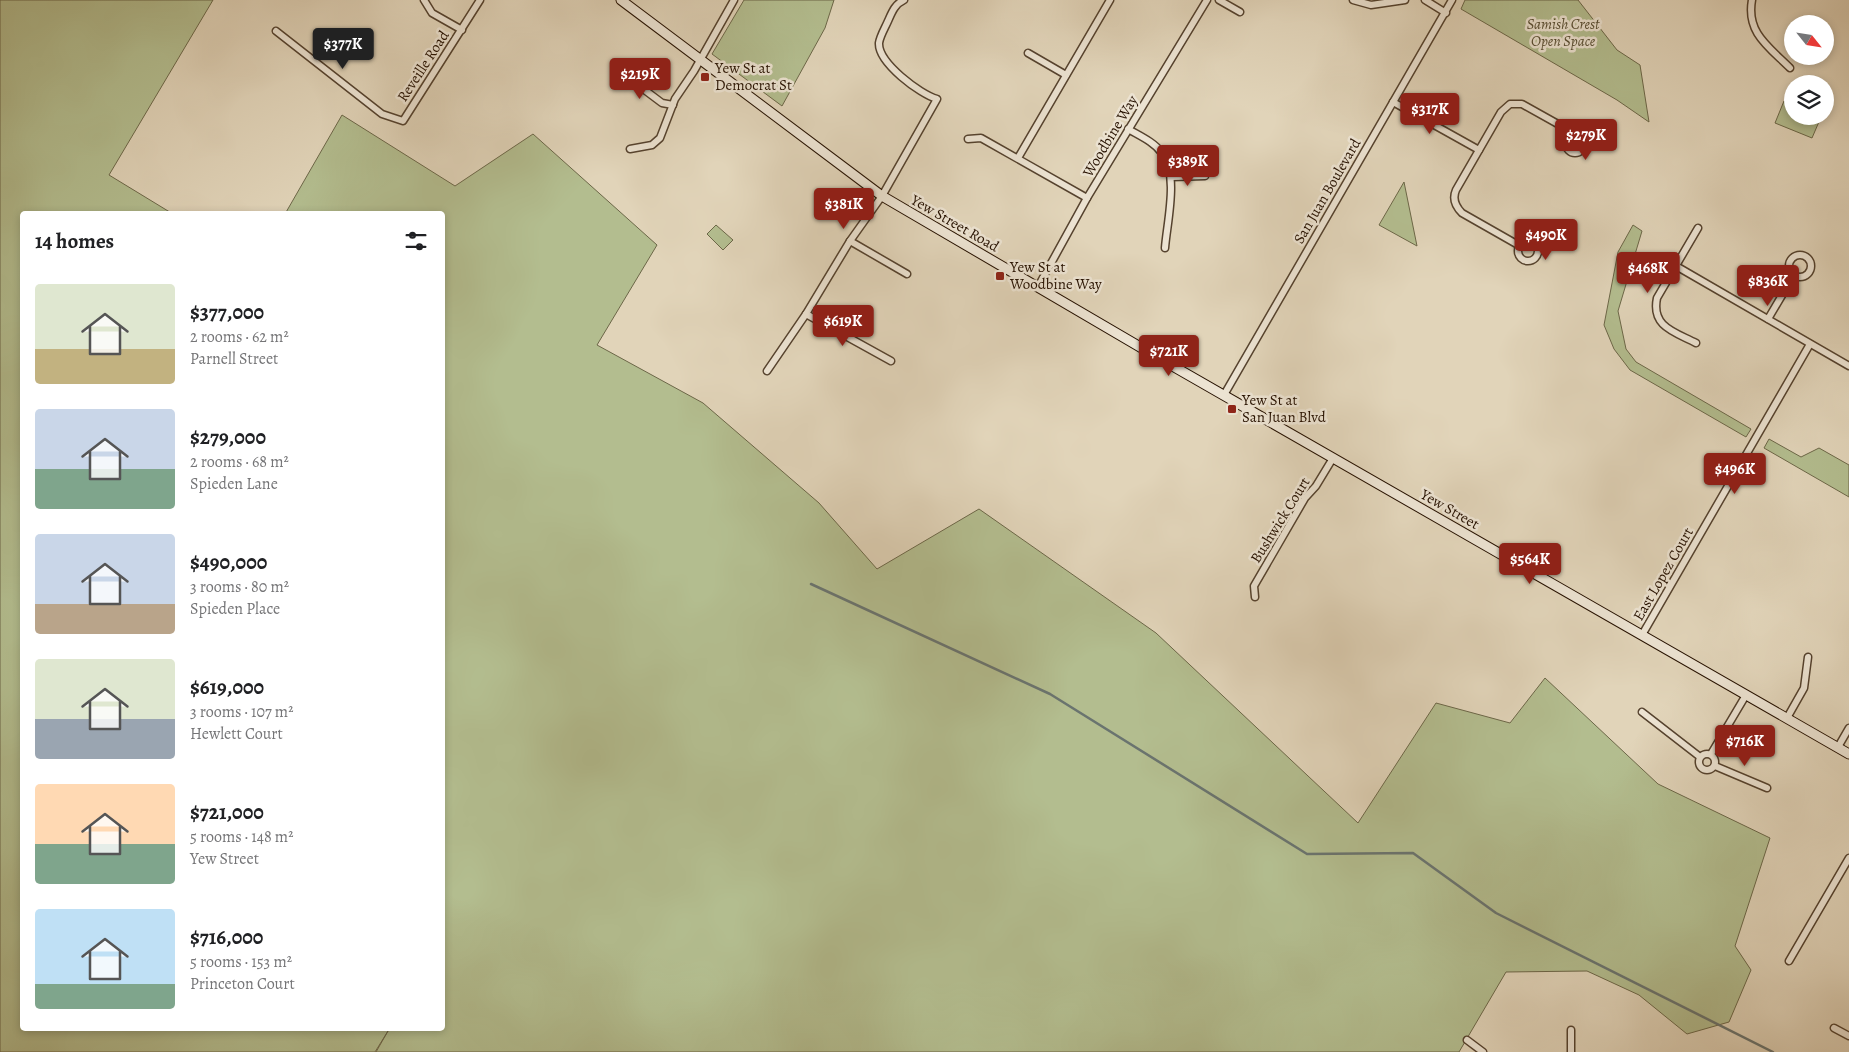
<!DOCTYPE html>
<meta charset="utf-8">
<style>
:root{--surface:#fff;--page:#f6f6f6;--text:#202124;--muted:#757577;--accent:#8f2418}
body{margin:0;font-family:Alegreya,serif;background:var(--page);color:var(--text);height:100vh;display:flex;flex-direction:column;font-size:19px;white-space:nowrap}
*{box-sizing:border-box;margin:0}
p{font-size:16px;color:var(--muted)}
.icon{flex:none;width:28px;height:28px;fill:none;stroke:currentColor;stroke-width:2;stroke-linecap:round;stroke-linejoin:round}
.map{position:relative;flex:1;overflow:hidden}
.panel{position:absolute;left:20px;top:211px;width:425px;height:820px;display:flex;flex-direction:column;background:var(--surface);border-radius:5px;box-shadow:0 2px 8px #0003}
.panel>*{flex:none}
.needle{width:32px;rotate:120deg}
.tools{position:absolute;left:1784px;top:15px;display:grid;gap:10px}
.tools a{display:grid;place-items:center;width:50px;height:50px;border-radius:50%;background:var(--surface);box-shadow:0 2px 8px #0003;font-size:25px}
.price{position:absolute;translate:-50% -42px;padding:0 11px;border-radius:5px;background:var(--accent);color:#fff;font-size:16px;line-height:32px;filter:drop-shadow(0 1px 2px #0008)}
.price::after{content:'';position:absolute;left:50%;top:30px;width:15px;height:11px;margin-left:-8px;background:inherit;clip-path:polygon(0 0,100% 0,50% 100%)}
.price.on{background:#222;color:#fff}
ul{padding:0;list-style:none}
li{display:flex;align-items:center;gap:15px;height:125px;padding:0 15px}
li span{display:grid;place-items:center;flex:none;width:140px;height:100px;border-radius:5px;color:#555}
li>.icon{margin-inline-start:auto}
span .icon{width:60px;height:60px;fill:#fffc;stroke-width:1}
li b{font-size:21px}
h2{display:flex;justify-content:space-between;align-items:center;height:60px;padding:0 15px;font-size:21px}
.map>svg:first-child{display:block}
.green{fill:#b3bd8f;stroke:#6c6748}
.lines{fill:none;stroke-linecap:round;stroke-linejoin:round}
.stream{stroke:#6a746f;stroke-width:2.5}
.street-casing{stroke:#55422e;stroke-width:9}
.secondary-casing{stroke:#261100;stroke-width:11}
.street{stroke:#ece3d2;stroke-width:6}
.secondary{stroke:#ece3d2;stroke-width:9}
.poi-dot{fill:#8f2418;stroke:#ece3d2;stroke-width:2}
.labels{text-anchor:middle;stroke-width:5;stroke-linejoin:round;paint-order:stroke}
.park-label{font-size:15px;font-style:italic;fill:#574d32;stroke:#ece3d2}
.street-label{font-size:15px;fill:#261100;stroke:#ece3d2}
.poi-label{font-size:15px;fill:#261100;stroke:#ece3d2;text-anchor:start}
</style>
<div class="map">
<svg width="1849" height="1052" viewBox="0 0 1849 1052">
<rect width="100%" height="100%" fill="#e1d4b9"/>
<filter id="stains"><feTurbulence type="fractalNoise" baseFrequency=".004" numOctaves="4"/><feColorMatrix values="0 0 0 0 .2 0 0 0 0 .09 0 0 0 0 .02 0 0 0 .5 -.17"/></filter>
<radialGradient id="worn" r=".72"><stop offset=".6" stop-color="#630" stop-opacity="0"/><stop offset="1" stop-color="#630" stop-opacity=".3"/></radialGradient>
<g class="green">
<polygon points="0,0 213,0 109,175 173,214 22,214 22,1029 442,1029 442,214 285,214 342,115 455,186 533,134 657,245 597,345 703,403 819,503 877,569 979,509 1156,633 1358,823 1436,703 1510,723 1545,678 1658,784 1770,838 1735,946 1751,970 1729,1022 1687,1034 1639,995 1587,971 1506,972 1459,1052 376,1052 388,1031 375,1052 0,1052"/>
<polygon points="744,0 834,0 825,28 782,106 712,54"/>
<polygon points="1465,0 1578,0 1617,50 1640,65 1649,122 1617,100 1461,9"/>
<polygon points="1784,101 1792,105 1792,116 1821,117 1812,138 1775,123"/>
<polygon points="1404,182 1417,246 1379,225"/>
<polygon points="716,225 733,240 723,250 707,234"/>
<polygon points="1633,225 1642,231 1618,311 1626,349 1636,362 1751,429 1746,437 1630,370 1614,349 1604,325 1618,252"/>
<polygon points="1769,439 1801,457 1819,448 1849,465 1849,497 1764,448"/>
</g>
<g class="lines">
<polyline class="stream" points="811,584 1050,694 1307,854 1413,853 1496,913 1773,1052"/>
<defs>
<g id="street">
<polyline points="424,0 432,13 462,30"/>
<polyline points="1219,0 1240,12"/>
<polyline points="1353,0 1371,5 1405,0"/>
<polyline points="1425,0 1446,13"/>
<path d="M1752,0C1746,33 1769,47 1790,68"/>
<polyline points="276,31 382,114 403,121 480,0"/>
<polyline points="1028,53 1066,75"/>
<polyline points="618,70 662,103 673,105"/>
<polyline points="1393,102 1479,150"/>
<path d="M1128,129C1140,136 1154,142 1162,153C1179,175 1167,222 1165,248"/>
<circle cx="1575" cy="144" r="9"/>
<polyline points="968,139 981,138 1087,198"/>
<polyline points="630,149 652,145 660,138 675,99 694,71 734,0"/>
<polyline points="1018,158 1110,0"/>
<polyline points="1171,177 1205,176"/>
<polyline points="850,241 907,274"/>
<circle cx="1528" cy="251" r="10"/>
<path d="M1520,246L1462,213C1455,206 1452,199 1456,190L1501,112L1510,104H1522L1565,128L1570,135"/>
<circle cx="1800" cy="266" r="11"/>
<polyline points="1676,266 1849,366"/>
<polyline points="1038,287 1087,198 1207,0"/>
<polyline points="806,314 891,361"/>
<polyline points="1768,319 1794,275"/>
<path d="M1696,343C1675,332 1651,327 1657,298L1698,228"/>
<path d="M767,371L806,314L850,241L882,196L937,99C920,94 878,63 879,43C880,36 885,28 888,21C892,12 895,4 904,0"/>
<polyline points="1224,395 1452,0"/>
<polyline points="1255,597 1254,586 1305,498 1316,486 1333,458"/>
<polyline points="1642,635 1810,344"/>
<polyline points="1642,712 1700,757"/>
<polyline points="1787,718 1804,688 1808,657"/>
<polyline points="1838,747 1849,728"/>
<circle cx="1707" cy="762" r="8"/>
<polyline points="1711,754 1746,695"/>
<polyline points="1715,766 1767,788"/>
<polyline points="1789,961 1849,858"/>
<polyline points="1834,1028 1849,1036"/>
<polyline points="1571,1030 1571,1052"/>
<polyline points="1467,1040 1483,1052"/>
</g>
<polyline id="secondary" points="621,0 882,196 1164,361 1849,754"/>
</defs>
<use href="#street" class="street-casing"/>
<use href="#secondary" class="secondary-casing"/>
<use href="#street" class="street"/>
<use href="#secondary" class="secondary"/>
</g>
<g class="poi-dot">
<rect x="700" y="72" width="10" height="10" rx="2.5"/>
<rect x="995" y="271" width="10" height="10" rx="2.5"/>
<rect x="1227" y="404" width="10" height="10" rx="2.5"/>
</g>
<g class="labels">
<g class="park-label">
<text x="1563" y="29">Samish Crest<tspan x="1563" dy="17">Open Space</tspan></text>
</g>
<g class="street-label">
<text transform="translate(423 66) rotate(-57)" y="5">Reveille Road</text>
<text transform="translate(1110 136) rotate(-59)" y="5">Woodbine Way</text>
<text transform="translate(1327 191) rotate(-60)" y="5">San Juan Boulevard</text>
<text transform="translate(955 223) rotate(30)" y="5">Yew Street Road</text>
<text transform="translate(1450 509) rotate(30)" y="5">Yew Street</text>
<text transform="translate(1280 520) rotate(-58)" y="5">Bushwick Court</text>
<text transform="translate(1663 574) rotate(-60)" y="5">East Lopez Court</text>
</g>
<g class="poi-label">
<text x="715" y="73">Yew St at<tspan x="715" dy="17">Democrat St</tspan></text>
<text x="1010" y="272">Yew St at<tspan x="1010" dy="17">Woodbine Way</tspan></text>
<text x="1242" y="405">Yew St at<tspan x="1242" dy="17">San Juan Blvd</tspan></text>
</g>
</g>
<rect width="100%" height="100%" filter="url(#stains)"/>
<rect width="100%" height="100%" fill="url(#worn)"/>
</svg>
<div class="tools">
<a><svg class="needle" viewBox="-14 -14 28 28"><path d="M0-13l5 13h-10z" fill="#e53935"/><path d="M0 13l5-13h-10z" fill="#757577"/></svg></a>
<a><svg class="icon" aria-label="layers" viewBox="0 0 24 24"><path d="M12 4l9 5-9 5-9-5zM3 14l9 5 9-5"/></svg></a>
</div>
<b class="price on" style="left:343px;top:70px">$377K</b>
<b class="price" style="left:640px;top:100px">$219K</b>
<b class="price" style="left:1430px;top:135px">$317K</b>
<b class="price" style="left:1586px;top:161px">$279K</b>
<b class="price" style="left:1188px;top:187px">$389K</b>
<b class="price" style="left:844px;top:230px">$381K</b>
<b class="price" style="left:1546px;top:261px">$490K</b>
<b class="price" style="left:1648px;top:294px">$468K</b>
<b class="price" style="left:1768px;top:307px">$836K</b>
<b class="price" style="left:843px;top:347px">$619K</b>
<b class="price" style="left:1169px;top:377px">$721K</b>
<b class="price" style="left:1735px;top:495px">$496K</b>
<b class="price" style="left:1530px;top:585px">$564K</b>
<b class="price" style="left:1745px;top:767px">$716K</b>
<section class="panel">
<h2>14 homes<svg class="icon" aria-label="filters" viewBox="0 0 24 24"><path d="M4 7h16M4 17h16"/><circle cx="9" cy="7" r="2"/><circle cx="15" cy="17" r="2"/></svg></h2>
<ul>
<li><span style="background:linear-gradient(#dfe7d0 65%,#c2b280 0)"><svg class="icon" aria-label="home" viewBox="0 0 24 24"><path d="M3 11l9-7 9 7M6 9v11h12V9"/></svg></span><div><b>$377,000</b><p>2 rooms · 62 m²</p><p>Parnell Street</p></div></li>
<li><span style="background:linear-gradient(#c9d6e8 60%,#7fa58c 0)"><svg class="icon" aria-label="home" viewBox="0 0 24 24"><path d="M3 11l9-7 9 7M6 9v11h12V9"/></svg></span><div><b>$279,000</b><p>2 rooms · 68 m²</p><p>Spieden Lane</p></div></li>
<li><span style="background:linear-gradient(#c9d6e8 70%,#b9a48a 0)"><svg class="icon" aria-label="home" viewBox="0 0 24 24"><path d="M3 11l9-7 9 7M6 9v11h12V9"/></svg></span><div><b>$490,000</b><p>3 rooms · 80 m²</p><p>Spieden Place</p></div></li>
<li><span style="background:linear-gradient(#dfe7d0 60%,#9aa5b1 0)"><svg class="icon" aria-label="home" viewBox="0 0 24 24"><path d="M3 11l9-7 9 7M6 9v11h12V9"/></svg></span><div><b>$619,000</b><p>3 rooms · 107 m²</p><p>Hewlett Court</p></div></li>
<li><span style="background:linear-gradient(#ffd9b3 60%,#7fa58c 0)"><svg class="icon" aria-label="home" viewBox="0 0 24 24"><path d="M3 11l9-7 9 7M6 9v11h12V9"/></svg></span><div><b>$721,000</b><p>5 rooms · 148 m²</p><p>Yew Street</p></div></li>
<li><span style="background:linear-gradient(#bfe0f5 75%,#7fa58c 0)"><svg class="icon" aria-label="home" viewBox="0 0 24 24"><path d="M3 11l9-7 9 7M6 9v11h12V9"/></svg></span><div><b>$716,000</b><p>5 rooms · 153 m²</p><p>Princeton Court</p></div></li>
</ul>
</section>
</div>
